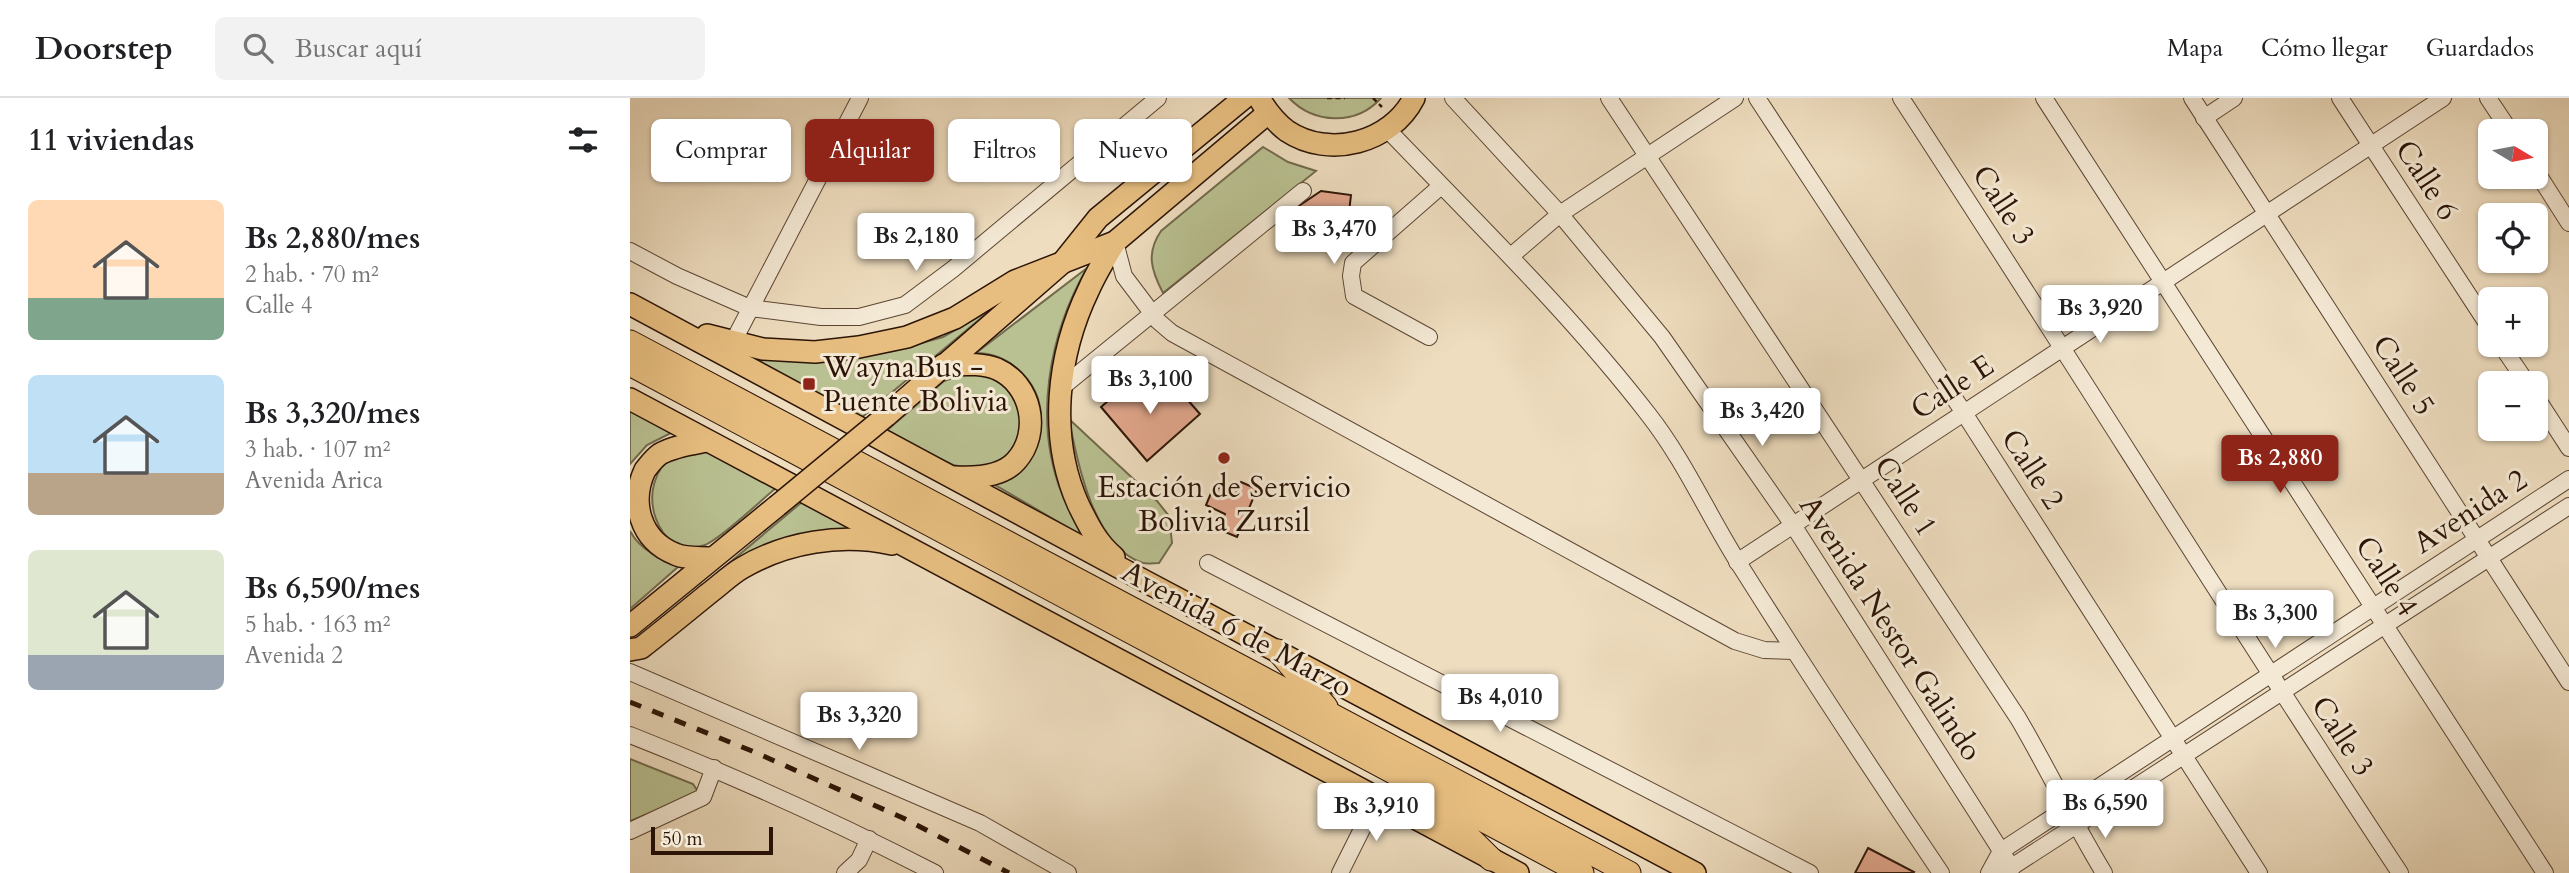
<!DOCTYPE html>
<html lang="es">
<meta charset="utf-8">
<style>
:root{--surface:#fff;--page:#f2f2f2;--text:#202124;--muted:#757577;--line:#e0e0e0;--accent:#8f2418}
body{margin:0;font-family:Cardo,serif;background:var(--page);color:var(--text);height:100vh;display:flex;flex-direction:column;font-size:26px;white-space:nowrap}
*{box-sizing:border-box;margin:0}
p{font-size:23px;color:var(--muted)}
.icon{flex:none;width:38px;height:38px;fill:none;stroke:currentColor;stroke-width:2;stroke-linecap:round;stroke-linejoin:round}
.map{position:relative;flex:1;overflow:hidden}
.panel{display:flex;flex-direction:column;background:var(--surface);width:630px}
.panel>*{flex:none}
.top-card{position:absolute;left:21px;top:21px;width:665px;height:63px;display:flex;gap:14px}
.needle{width:46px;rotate:100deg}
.controls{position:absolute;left:1848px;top:21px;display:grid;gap:14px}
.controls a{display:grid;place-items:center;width:70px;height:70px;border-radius:10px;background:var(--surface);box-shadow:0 2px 5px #0004;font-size:35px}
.scale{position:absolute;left:21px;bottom:18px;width:122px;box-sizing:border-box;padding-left:7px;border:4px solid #2c1406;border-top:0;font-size:19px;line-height:24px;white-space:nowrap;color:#2c1406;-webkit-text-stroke:5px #f4e9d5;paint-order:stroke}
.price{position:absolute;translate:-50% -60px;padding:0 16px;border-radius:7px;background:#fff;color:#222;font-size:23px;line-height:46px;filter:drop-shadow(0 2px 4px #0008)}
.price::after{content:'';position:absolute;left:50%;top:42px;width:21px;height:16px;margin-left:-10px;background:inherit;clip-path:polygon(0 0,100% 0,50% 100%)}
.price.on{background:var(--accent);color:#fff}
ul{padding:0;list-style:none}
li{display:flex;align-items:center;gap:21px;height:175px;padding:0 28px}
li span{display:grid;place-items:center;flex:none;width:196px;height:140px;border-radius:10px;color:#555}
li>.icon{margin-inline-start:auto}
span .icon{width:84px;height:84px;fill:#fffc;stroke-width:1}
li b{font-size:30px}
h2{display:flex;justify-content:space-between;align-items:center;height:84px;padding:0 28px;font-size:30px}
.chip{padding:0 24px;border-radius:10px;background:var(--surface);box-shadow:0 2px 5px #0004;font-size:24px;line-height:63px}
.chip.on{background:var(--accent);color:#fff}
header{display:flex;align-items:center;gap:42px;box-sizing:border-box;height:98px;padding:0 35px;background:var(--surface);border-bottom:2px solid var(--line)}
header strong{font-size:33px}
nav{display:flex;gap:38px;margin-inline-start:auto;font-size:24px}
.search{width:490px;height:63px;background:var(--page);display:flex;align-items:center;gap:18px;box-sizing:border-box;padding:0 24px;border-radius:10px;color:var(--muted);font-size:26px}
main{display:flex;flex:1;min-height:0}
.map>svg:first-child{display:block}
.green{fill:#b9c091;stroke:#726a4c;stroke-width:2}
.building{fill:#e5a990;stroke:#2c1406;stroke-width:2}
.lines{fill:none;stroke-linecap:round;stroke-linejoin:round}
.minor-casing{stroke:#5c4634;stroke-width:18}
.major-casing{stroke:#2c1406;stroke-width:24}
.highway-casing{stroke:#2c1406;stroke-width:25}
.path{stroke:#2c1406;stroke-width:2.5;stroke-dasharray:5 3.5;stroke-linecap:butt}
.minor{stroke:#f4e9d5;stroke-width:16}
.major{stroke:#e7be80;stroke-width:21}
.highway{stroke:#e7be80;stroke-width:23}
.rail{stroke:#2c1406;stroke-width:5;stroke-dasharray:12 12;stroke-linecap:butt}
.major-bridge-casing{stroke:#2c1406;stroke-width:24;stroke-linecap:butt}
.major-bridge{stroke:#e7be80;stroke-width:21}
.poi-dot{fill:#8f2418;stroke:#f4e9d5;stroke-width:2.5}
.labels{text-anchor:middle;stroke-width:6;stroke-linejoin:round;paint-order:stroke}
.street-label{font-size:30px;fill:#2c1406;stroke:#f4e9d5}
.poi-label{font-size:30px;fill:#2c1406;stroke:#f4e9d5;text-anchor:start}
</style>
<header>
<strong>Doorstep</strong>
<div class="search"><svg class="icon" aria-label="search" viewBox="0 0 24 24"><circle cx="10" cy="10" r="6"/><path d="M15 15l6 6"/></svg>Buscar aquí</div>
<nav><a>Mapa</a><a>Cómo llegar</a><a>Guardados</a></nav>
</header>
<main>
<section class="panel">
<h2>11 viviendas<svg class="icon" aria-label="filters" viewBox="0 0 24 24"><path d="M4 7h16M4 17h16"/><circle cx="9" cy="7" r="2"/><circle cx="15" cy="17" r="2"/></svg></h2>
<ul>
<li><span style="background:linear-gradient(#ffd9b3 70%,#7fa58c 0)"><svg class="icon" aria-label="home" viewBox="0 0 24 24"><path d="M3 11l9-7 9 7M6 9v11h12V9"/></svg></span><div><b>Bs 2,880/mes</b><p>2 hab. · 70 m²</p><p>Calle 4</p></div></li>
<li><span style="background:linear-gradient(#bfe0f5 70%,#b9a48a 0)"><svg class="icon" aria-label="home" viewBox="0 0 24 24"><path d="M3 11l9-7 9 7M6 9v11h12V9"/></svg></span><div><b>Bs 3,320/mes</b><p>3 hab. · 107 m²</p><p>Avenida Arica</p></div></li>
<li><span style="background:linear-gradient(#dfe7d0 75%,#9aa5b1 0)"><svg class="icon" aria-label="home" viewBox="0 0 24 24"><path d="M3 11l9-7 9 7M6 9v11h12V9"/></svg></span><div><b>Bs 6,590/mes</b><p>5 hab. · 163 m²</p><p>Avenida 2</p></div></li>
</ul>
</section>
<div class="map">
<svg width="1939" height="775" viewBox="0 0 1939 775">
<rect width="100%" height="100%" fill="#eeddbf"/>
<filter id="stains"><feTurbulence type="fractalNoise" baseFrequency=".00286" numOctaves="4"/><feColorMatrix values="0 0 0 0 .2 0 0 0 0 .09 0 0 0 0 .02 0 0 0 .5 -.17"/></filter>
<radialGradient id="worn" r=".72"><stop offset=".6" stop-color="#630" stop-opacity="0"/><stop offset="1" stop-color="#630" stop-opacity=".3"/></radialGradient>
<g class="green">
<path d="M659,0H751C726,28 684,26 659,0Z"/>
<path d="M633,49L658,64L686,73L533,195C521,172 516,155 531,133Z"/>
<path d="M457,170C419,236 403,323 432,396C437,410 447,425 454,439L360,384L407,345C408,336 411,326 411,317C409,283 379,255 346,255Z"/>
<polygon points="362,211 231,320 113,256 185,263 263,253 313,239"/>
<path d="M354,274C362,279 377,286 382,293C411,340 371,380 323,367L255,334L314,283L334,276Z"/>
<polygon points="0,313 41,335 17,347 0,366"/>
<path d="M439,321L527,403L539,418L542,445L529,465C524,465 518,466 513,465C464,450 447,364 439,321Z"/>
<path d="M71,353L90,357L146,390C130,403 92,440 75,447C28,466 0,385 45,357C53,354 63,354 71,353Z"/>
<polygon points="172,404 224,432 193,434 30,523"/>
<path d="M0,433C10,452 30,461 49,468L0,511Z"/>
<polygon points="0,661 63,686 67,692 64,697 0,723"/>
</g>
<g class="building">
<polygon points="691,93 721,97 719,114 698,132 686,119 670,133 657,116"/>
<polygon points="505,279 523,299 541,283 570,316 517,363 471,309"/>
<polygon points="611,384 627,391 607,439 588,431 595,416 576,407 584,388 605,397"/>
<polygon points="1238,750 1284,774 1283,775 1225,775"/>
</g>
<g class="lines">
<defs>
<g id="minor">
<polyline points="823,0 930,116 1032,239 1163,427 1382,770"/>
<path d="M979,0L1388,620C1418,671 1443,724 1474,775"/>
<polyline points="1127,0 1334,315 1629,775"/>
<path d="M1271,0C1439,257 1601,519 1770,775"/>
<polyline points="1414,0 1915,775"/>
<polyline points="1562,0 1939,584"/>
<polyline points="1710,0 1860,230"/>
<polyline points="1858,0 1880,33"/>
<polyline points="1574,20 1604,0"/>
<path d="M757,31C846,124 939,214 1018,316C1055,363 1079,419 1111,469C1176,572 1243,674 1311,775"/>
<polyline points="1906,73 1939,125"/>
<polyline points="485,144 494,178 528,223 542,235 1105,543 1134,552 1164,553"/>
<polyline points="0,153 47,178 120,210 191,219 229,219 275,207 323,171 528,0"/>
<polyline points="881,158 930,116 1105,0"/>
<polyline points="799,239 724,198 721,178 723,165 811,88"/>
<polyline points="103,244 230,0"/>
<polyline points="1871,247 1897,285"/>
<polyline points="431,290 673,93"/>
<polyline points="1906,299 1939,350"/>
<polyline points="1107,464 1813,0"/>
<polyline points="578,465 1180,775"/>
<polyline points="0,574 350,725 438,775"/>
<path d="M0,637C104,678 206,724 305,775"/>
<polyline points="0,733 73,699 84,670"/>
<polyline points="1374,774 1939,408"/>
<polyline points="215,775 229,762 239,741"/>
<polyline points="710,775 748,699"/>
<polyline points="1359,775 1371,753 1939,381"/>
</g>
<g id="major">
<path d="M629,0C636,12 645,24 657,33C699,61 761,45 784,0"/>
<polyline points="0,206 507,479 1065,775"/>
<polyline points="77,237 133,251 185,254 229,249 277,239 325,220 385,183 485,144 638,15"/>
<path d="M313,267C330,267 350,264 367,271C401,286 412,334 386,363C372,379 345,380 325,379"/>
<polyline points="0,301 888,775"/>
<polyline points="256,318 432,165 468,120 614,0"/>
<path d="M77,343C61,346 44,348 30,356C23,361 20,366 15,372C0,404 10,442 45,456C55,461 71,459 82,460"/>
<path d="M484,459C466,444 458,426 448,406C418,338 427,257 459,191C466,175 476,159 485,144"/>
<polyline points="0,528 147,408"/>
<path d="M0,552L11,550C34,532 56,514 78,496C89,488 100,477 112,470C156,444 211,435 262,446"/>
</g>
<g id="highway">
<polyline points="0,244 999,775"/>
<polyline points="0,266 952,775"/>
<polyline points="648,553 696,609"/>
<polyline points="803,704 861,761"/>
</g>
</defs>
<use href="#minor" class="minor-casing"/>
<use href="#major" class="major-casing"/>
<use href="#highway" class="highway-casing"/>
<g class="path">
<polyline points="697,0 715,0"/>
<polyline points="743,0 752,9"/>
</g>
<use href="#minor" class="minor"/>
<use href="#major" class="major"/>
<use href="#highway" class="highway"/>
<polyline class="rail" points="0,604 122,653 273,720 379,775"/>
<defs>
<polyline id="major-bridge" points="147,408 256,318"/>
</defs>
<use href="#major-bridge" class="major-bridge-casing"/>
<use href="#major-bridge" class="major-bridge"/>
</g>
<g class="poi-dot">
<rect x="172" y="279" width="14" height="14" rx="3.5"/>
<circle cx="594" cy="360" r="7"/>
</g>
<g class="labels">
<g class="street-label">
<text transform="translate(1797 82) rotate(57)" y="10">Calle 6</text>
<text transform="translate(1374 107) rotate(57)" y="10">Calle 3</text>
<text transform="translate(1774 277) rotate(57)" y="10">Calle 5</text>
<text transform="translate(1322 289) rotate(-33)" y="10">Calle E</text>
<text transform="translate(1403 371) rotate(57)" y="10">Calle 2</text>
<text transform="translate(1276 398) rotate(57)" y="10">Calle 1</text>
<text transform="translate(1840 413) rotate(-33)" y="10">Avenida 2</text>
<text transform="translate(1757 478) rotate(57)" y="10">Calle 4</text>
<text transform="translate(1261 530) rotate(57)" y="10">Avenida Nestor Galindo</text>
<text transform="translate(607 531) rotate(28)" y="10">Avenida 6 de Marzo</text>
<text transform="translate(1713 638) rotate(57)" y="10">Calle 3</text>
</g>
<g class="poi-label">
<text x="193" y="279">WaynaBus -<tspan x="193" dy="34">Puente Bolivia</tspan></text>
<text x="594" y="399" text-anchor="middle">Estación de Servicio<tspan x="594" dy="34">Bolivia Zursil</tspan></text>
</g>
</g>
<rect width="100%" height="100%" filter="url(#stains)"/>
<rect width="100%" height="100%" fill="url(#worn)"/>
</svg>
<div class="controls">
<a><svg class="needle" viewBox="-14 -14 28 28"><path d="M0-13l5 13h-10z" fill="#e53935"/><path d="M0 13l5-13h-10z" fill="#757577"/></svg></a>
<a><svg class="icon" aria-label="locate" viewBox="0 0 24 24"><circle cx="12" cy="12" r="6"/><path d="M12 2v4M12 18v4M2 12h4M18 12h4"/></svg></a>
<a>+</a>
<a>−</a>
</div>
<div class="scale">50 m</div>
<b class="price" style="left:704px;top:168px">Bs 3,470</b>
<b class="price" style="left:286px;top:175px">Bs 2,180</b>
<b class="price" style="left:1470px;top:247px">Bs 3,920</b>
<b class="price" style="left:520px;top:318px">Bs 3,100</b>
<b class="price" style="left:1132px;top:350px">Bs 3,420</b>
<b class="price on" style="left:1650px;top:397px">Bs 2,880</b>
<b class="price" style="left:1645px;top:552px">Bs 3,300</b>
<b class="price" style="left:870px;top:636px">Bs 4,010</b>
<b class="price" style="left:229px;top:654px">Bs 3,320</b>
<b class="price" style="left:1475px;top:742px">Bs 6,590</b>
<b class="price" style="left:746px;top:745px">Bs 3,910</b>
<div class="top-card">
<a class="chip">Comprar</a>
<a class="chip on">Alquilar</a>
<a class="chip">Filtros</a>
<a class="chip">Nuevo</a>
</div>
</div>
</main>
